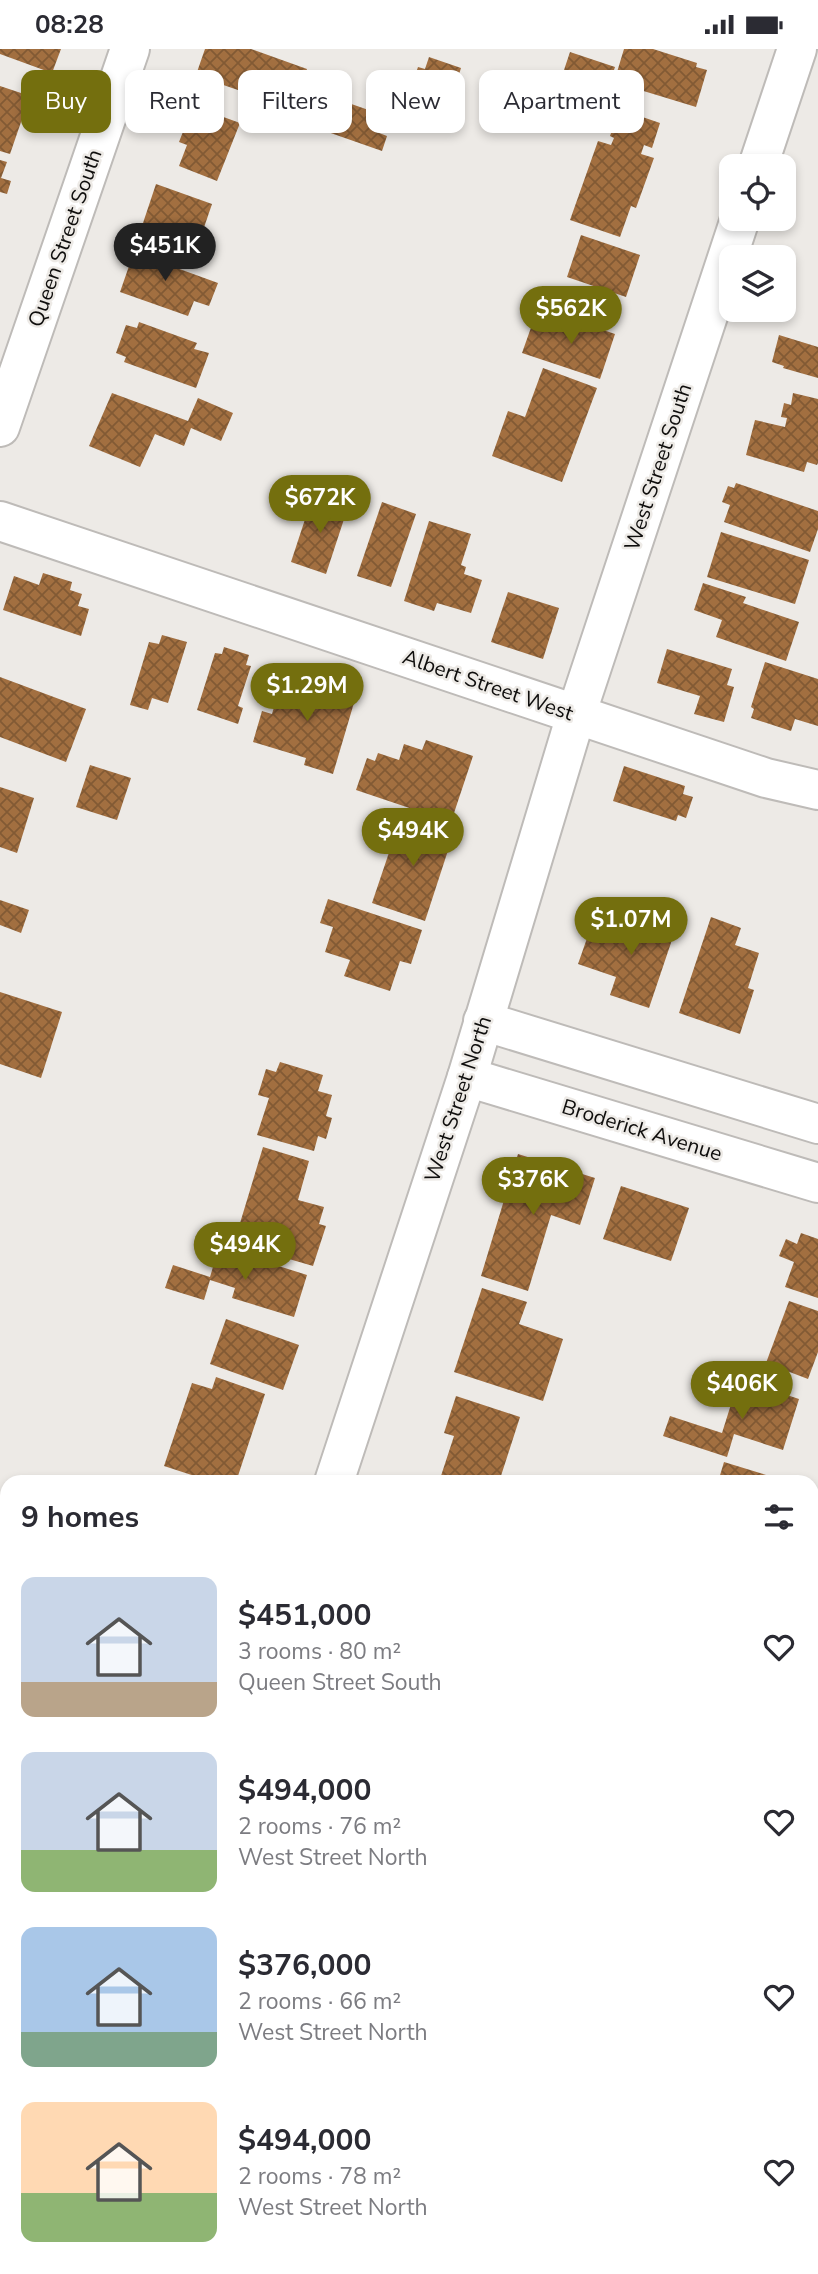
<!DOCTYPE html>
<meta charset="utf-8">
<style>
:root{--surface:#fff;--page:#f2f2f3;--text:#2b2b33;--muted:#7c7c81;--accent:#746f0e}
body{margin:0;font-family:"Nunito Sans",sans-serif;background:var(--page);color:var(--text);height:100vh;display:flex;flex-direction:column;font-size:26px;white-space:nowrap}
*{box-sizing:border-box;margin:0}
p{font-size:23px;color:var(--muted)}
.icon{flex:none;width:38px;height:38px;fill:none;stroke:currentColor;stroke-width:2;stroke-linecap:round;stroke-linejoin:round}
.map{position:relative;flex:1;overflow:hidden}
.panel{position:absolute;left:0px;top:1426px;width:819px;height:800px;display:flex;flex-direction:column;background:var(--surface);border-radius:21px 21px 0 0;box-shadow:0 4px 10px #0003}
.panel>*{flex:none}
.hud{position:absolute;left:21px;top:21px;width:777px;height:63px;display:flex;gap:14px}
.tools{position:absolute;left:719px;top:105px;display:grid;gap:14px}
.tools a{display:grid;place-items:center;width:77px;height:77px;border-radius:14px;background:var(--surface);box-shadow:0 4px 10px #0003;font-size:35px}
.price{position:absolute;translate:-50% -60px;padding:0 16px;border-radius:24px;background:var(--accent);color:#fff;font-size:23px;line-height:46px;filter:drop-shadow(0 2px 4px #0008)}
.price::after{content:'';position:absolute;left:50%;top:42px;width:21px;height:16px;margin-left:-10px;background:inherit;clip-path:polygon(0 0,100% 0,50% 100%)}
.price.selected{background:#222;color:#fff}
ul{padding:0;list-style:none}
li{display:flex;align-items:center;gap:21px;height:175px;padding:0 21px}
li span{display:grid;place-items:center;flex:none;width:196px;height:140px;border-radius:14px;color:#555}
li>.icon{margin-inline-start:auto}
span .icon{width:84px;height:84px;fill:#fffc;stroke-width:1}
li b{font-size:30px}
h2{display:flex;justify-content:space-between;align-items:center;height:84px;padding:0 21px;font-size:30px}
.tag{padding:0 24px;border-radius:14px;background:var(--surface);box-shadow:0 4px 10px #0003;font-size:24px;line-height:63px}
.tag.selected{background:var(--accent);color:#fff}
.status{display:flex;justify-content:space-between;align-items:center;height:49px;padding:0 35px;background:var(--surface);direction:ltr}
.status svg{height:19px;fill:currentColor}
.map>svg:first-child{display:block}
.building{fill:url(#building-cross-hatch)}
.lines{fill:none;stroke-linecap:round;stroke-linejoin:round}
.minor-casing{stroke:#bebbb8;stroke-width:42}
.minor{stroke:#fff;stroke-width:38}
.labels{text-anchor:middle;stroke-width:5;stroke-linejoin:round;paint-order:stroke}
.street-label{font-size:21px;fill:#0f0e0d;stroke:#edeae6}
</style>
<div class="status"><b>08:28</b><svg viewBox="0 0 49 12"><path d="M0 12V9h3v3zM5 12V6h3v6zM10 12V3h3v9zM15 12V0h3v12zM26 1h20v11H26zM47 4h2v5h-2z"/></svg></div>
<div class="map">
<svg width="818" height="2225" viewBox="0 0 818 2225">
<defs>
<pattern id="building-cross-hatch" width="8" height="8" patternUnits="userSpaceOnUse" patternTransform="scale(1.75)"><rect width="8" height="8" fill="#a26f40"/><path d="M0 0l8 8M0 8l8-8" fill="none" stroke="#825a34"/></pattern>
</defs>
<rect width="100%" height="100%" fill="#edeae6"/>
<g class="building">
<polygon points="0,0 61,0 52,24 0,5"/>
<polygon points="205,0 251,0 307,20 293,60 206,30 207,27 197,23"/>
<polygon points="624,0 653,0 697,14 696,18 707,21 696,58 614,33"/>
<polygon points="570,3 615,18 605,48 560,33"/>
<polygon points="429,8 461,19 448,61 408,47 418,18 425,20"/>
<polygon points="0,37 30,47 10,105 0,102"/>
<polygon points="337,50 380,65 374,82 387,87 382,102 325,82"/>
<polygon points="193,57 240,74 217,132 179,117 187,96 179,93"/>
<polygon points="619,60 660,74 652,99 644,96 641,105 654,109 636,159 631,157 620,188 570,171 598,92 611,96 614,89 610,87"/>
<polygon points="0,111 7,113 1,129 11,132 7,145 0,143"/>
<polygon points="156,135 212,155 197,199 141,180"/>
<polygon points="581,186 640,206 626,248 567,228"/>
<polygon points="136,197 177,211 174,218 218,234 209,257 194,252 188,267 120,243"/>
<polygon points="562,267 615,285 600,330 522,304 533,273 557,281"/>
<polygon points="139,273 197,294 194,300 209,304 196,339 124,313 126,308 116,304 126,276 137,279"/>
<polygon points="779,286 818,298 818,329 783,319 784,317 772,313"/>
<polygon points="543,319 597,339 562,433 492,407 508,362 525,368"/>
<polygon points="112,344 188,372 198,349 233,364 221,392 191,379 184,397 155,385 140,418 89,397"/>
<polygon points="793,344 818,350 818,414 817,416 807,413 804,423 746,406 755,371 785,378 787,369 781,368 784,354 791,356"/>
<polygon points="736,434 818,462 818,480 810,503 724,473 730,456 722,453 728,437 734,439"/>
<polygon points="313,446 348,458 326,525 291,513"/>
<polygon points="382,453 416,465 391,538 357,527"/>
<polygon points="429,472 471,485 461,516 466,518 464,525 482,531 471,564 437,554 434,562 404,552"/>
<polygon points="721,483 809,511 795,555 707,528"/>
<polygon points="43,524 72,533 70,541 82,545 78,557 89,560 81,587 3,561 14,527 39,536"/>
<polygon points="703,534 746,548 743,554 799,573 786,612 716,588 722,571 694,561"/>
<polygon points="508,543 559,559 543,610 491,593"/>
<polygon points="162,586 187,593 168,654 152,649 148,661 130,656 149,593 159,595"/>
<polygon points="224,598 249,606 246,616 251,617 238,657 243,659 238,675 197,661 215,604 222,605"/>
<polygon points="667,600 732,620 727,636 734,638 724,673 694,665 700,647 657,634"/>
<polygon points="765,613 818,630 818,677 795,670 791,682 751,669 754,660 751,658"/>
<polygon points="284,625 356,647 333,725 304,716 306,709 253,693 262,662 272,665"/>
<polygon points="0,628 86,660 66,713 0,688"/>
<polygon points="426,691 473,707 451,773 356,741 367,709 375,712 378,704 399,711 404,695 422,701"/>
<polygon points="90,716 131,729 117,771 76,758"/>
<polygon points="624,717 685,737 683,745 693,748 686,769 678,766 676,772 613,752"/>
<polygon points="0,738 34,749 17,804 0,798"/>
<polygon points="402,765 454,783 425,872 372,854"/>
<polygon points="328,850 422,881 411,915 400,912 390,942 344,927 350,911 325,903 333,878 320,874"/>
<polygon points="0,851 29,861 21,884 0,876"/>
<polygon points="637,862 677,876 649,959 610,946 616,928 578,915 592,875 628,888"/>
<polygon points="711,868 741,879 735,896 759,904 748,939 754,941 740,985 679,964"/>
<polygon points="0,943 62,963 41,1029 0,1015"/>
<polygon points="280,1013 323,1026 318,1042 332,1046 326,1067 332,1069 326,1090 318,1087 314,1102 257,1086 269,1049 258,1046 266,1020 276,1023"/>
<polygon points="263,1098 309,1112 298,1151 324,1158 319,1175 326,1177 313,1217 234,1194"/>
<polygon points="518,1105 595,1129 580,1176 551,1166 528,1242 481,1227"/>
<polygon points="621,1137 689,1159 671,1212 603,1190"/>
<polygon points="801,1184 818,1190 818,1249 785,1238 794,1213 779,1207 786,1190 797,1195"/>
<polygon points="219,1198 307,1226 294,1268 232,1249 235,1239 210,1231 204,1251 165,1239 173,1216 210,1228"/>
<polygon points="482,1239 527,1253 519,1275 563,1290 543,1352 454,1323"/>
<polygon points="789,1252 818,1262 818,1303 808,1330 766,1314"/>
<polygon points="226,1270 299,1296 283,1341 210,1315"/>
<polygon points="216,1328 265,1345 236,1433 213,1433 164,1417 192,1334 212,1340"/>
<polygon points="739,1330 799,1350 783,1401 734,1385 727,1408 663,1387 670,1367 722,1384"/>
<polygon points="456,1347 520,1368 499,1433 439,1433 454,1387 444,1384"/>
<polygon points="724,1413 779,1430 778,1433 718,1433"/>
<polygon points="0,1477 7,1480 7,1504 0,1523"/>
<polygon points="6,1759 7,1759 7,1839 0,1837 0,1775"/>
<polygon points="0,1968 7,1970 7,1992 0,1990"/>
<polygon points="0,2023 7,2026 7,2063 0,2061"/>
<polygon points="812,2024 818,2026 818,2084 812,2082"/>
<polygon points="0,2081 7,2083 7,2116 0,2114"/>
<polygon points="0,2123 7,2125 7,2171 0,2169"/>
<polygon points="149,2219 230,2219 228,2225 147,2225"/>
<polygon points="727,2219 779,2219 777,2225 725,2225"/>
</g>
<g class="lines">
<defs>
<g id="minor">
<polyline points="758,117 797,0"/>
<polyline points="0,378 130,0"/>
<polyline points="0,472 766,729 818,741"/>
<polyline points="483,972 818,1075"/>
<polyline points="467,1028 818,1134"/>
<polyline points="334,1433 467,1028 576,666 740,170"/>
<polyline points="812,1625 818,1607"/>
<polyline points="0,1702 7,1704"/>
<polyline points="812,1937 818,1939"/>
<polyline points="76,2225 78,2219"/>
<polyline points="618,2225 620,2219"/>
</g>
</defs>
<use href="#minor" class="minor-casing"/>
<use href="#minor" class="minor"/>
</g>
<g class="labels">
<g class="street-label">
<text transform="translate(65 189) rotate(-71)" y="7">Queen Street South</text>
<text transform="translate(658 418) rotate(-72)" y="7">West Street South</text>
<text transform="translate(488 636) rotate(19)" y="7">Albert Street West</text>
<text transform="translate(458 1050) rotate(-72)" y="7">West Street North</text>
<text transform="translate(642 1081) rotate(17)" y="7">Broderick Avenue</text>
</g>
</g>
</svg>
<div class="tools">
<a><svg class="icon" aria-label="locate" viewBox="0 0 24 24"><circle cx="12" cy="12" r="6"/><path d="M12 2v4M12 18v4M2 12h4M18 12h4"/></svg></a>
<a><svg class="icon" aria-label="layers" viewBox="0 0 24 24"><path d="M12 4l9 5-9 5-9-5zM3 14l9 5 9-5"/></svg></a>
</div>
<b class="price selected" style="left:165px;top:234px">$451K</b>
<b class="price" style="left:571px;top:297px">$562K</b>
<b class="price" style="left:320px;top:486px">$672K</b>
<b class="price" style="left:307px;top:674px">$1.29M</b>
<b class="price" style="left:413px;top:819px">$494K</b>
<b class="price" style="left:631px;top:908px">$1.07M</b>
<b class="price" style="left:533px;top:1168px">$376K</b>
<b class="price" style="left:245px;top:1233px">$494K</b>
<b class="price" style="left:742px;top:1372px">$406K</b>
<div class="hud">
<a class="tag selected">Buy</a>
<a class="tag">Rent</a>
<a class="tag">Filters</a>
<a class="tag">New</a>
<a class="tag">Apartment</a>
</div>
<section class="panel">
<h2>9 homes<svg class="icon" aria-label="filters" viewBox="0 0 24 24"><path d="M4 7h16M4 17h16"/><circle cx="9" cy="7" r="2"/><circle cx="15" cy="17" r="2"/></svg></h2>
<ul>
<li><span style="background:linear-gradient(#c9d6e8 75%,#b9a48a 0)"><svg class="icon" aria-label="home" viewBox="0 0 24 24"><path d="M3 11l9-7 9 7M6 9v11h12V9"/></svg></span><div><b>$451,000</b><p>3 rooms · 80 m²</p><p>Queen Street South</p></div><svg class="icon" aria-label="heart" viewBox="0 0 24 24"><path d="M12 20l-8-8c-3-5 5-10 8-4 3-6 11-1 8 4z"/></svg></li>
<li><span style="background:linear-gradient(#c9d6e8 70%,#8fb573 0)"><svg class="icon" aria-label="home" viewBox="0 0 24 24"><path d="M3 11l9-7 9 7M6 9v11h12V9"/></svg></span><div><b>$494,000</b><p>2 rooms · 76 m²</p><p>West Street North</p></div><svg class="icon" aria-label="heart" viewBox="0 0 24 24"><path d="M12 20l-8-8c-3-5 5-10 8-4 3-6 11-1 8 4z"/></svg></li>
<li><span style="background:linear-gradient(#a9c7e8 75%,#7fa58c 0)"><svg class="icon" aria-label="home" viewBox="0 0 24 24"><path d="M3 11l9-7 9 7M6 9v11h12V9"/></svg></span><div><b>$376,000</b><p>2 rooms · 66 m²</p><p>West Street North</p></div><svg class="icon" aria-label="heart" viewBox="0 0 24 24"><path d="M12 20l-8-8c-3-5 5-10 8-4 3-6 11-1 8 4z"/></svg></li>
<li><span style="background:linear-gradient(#ffd9b3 65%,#8fb573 0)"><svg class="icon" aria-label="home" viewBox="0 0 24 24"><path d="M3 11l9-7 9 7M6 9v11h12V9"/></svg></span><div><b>$494,000</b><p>2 rooms · 78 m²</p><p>West Street North</p></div><svg class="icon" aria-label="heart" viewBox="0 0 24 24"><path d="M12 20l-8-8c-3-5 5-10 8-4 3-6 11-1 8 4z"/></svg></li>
</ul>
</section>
</div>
